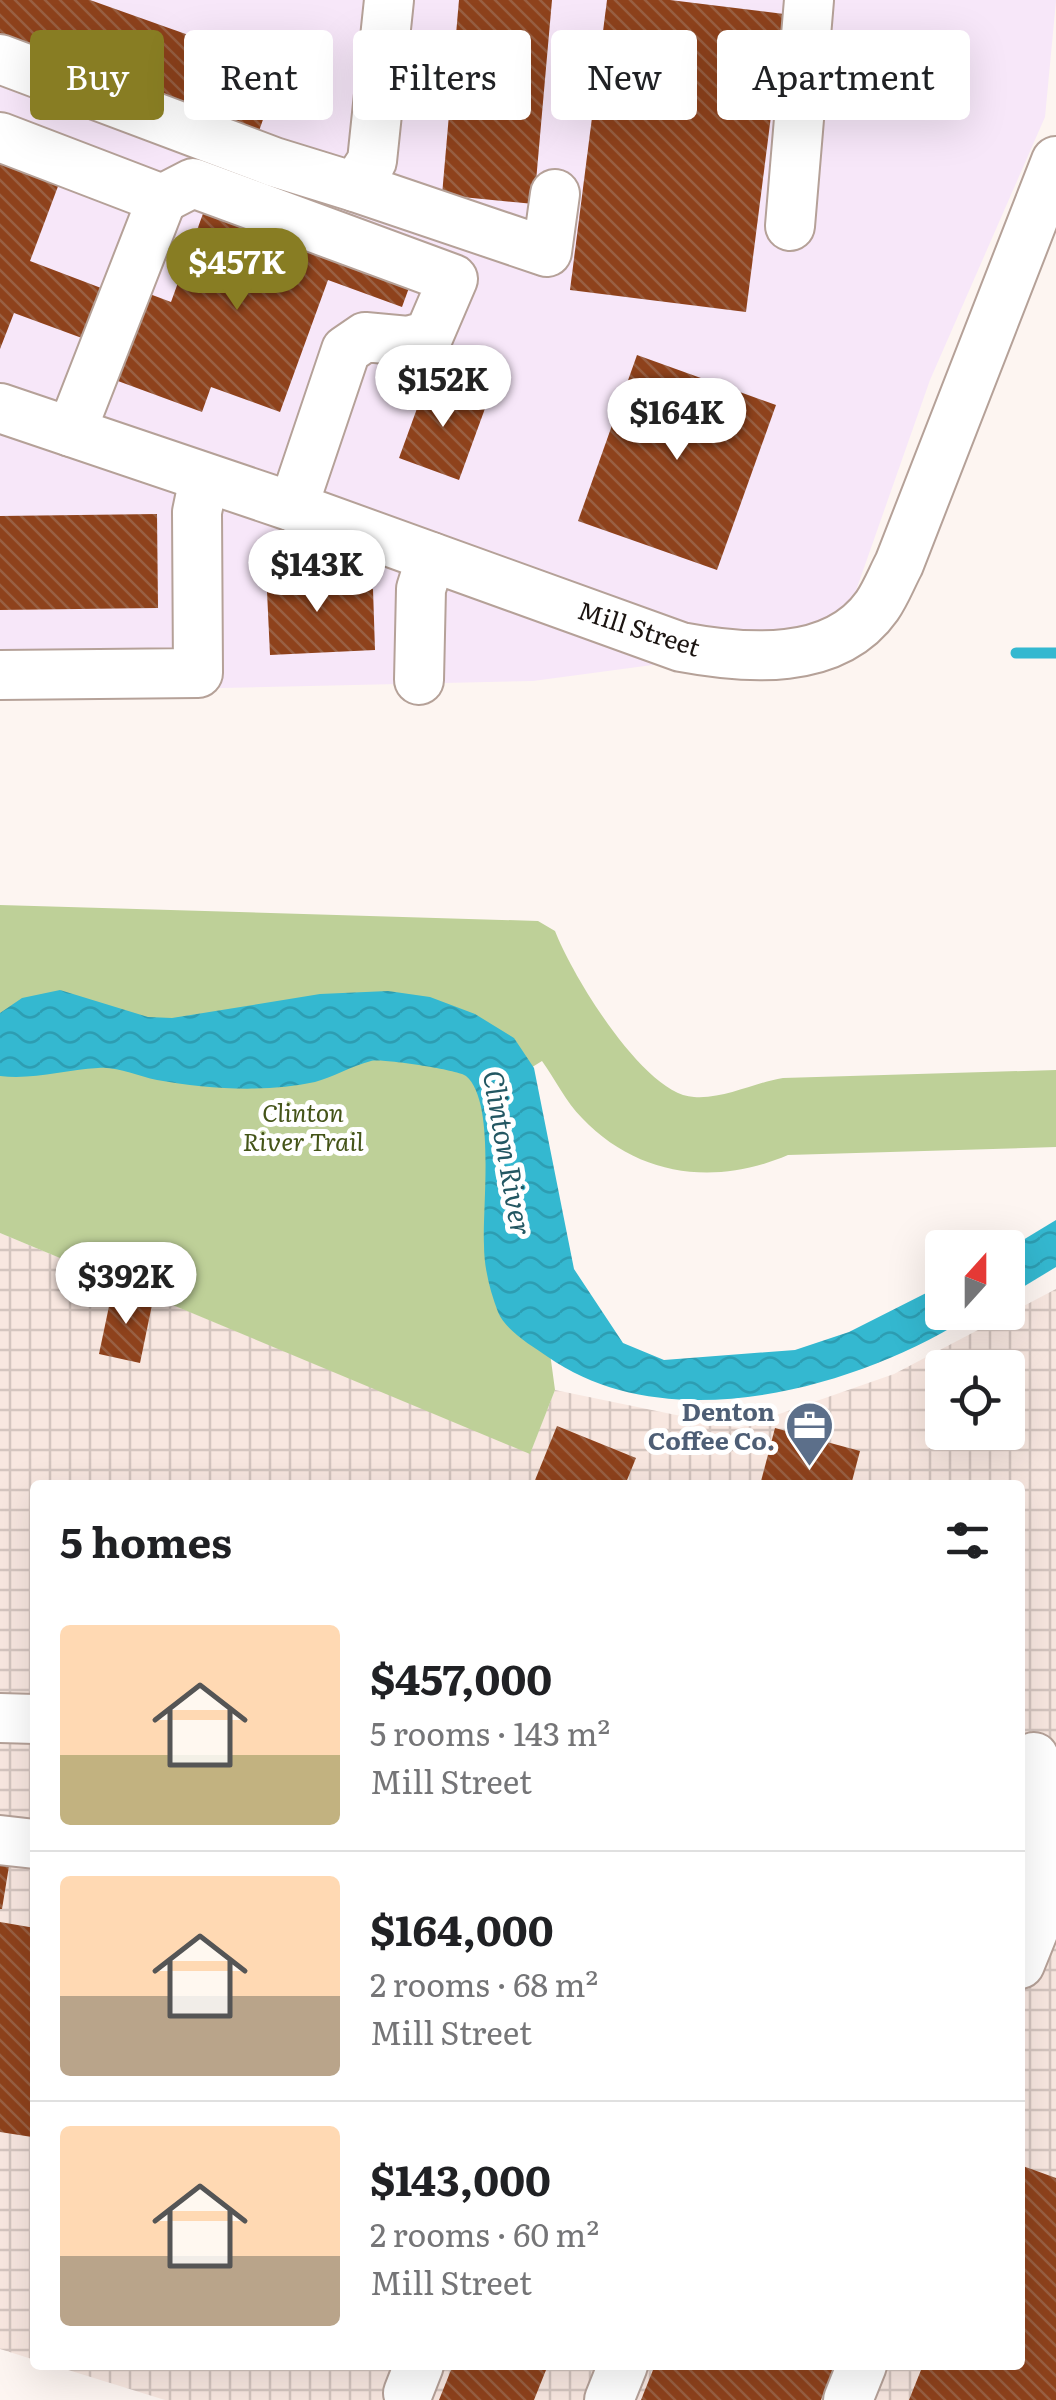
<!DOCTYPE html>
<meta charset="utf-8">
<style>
:root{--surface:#fff;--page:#f2f2f2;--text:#202124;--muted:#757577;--line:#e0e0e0;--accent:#887d23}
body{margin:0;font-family:Literata,serif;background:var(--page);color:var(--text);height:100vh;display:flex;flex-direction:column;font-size:38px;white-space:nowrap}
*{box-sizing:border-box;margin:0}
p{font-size:32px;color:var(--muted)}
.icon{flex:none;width:55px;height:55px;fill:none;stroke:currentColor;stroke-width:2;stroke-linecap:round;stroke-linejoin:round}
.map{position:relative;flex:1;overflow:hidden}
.drawer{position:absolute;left:30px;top:1480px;width:995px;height:890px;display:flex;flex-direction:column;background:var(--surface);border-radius:10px;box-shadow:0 10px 40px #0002}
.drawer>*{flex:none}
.top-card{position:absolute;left:30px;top:30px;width:998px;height:90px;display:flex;gap:20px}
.needle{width:65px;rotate:21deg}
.buttons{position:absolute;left:925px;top:1230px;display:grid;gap:20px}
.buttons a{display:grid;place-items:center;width:100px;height:100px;border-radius:10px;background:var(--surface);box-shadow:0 10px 40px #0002;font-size:50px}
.price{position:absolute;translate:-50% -85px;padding:0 22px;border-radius:35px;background:#fff;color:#222;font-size:32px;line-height:65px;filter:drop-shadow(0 2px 5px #0008)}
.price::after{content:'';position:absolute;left:50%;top:60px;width:30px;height:22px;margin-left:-15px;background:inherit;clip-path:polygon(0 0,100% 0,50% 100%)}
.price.active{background:var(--accent);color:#fff}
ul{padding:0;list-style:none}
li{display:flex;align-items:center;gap:30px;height:250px;padding:0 30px}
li+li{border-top:2px solid var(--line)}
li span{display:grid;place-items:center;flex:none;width:280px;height:200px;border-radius:10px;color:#555}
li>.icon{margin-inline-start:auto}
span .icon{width:120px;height:120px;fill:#fffc;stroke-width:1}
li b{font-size:42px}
h2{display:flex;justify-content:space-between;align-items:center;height:120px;padding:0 30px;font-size:42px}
.pill{padding:0 35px;border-radius:10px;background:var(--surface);box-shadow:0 10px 40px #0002;font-size:35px;line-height:90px}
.pill.active{background:var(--accent);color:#fff}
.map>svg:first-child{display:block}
.commercial{fill:#f7e7f9}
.industrial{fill:url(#industrial-grid);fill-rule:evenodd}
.green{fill:#bed098}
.water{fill:url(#water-waves)}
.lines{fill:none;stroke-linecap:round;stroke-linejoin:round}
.stream{stroke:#34b8d0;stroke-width:11}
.building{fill:url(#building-back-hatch)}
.minor-casing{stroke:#b5a198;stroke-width:52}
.minor{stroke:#fff;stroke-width:48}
.labels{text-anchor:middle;stroke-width:10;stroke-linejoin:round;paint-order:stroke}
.street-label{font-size:25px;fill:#1b1411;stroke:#fff}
.park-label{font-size:25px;font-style:italic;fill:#445418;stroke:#fff}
.service-label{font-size:25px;font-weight:bold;fill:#4e5e75;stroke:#fff;text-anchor:end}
.water-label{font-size:28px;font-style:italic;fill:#235762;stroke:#fff}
</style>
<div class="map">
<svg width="1056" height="2400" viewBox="0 0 1056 2400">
<defs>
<pattern id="industrial-grid" width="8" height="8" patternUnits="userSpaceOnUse" patternTransform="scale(2.5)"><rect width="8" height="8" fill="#f8e7e0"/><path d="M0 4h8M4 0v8" fill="none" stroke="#d4c5bf"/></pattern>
<pattern id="water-waves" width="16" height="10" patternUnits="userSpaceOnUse" patternTransform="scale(2.5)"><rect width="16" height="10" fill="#34b8d0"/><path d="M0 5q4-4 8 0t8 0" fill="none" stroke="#2d9db2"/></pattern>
<pattern id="building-back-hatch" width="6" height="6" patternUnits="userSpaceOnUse" patternTransform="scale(2.5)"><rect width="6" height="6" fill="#8e421c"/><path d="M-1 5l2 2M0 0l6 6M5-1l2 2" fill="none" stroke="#996043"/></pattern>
</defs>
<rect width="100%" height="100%" fill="#fdf5f1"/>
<polygon class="commercial" points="0,0 1056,0 1056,1 1045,117 930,380 846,619 727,655 533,681 0,693"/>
<path class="industrial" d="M0,1233L530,1453L555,1390L739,1428L894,1374L1056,1289V2400H165L52,2365H1020V1485H35V2360L0,2349ZM942,1368H1008V1432H942Z"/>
<path class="green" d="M0,905L538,921L555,931C572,975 644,1095 694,1097C726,1099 752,1083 783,1078L1056,1070V1147L788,1155C716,1186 638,1177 582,1118C566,1102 555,1079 542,1061L513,1079L555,1390L530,1454L0,1233Z"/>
<g class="water">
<path d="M60,990L148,1017L172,1018L320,994L388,991L430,997L475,1014L514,1038L534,1068L574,1269L623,1343L664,1360L795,1350L849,1332L942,1285V1312L975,1313C862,1387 669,1442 548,1357C531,1345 506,1331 498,1312C490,1291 484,1268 484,1245C482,1208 496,1101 466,1076C459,1070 380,1058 371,1061C351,1066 334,1077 315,1082C265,1093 206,1089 157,1080C137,1076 117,1066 98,1068C65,1070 33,1080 0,1076V1013L22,998Z"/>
<polygon points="1056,1220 1056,1267 1008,1296 1008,1249"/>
</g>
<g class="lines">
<polyline class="stream" points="1016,653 1056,653"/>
</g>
<g class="building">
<polygon points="0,0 90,0 281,68 259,131 0,39"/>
<polygon points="459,0 552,0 534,204 442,195"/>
<polygon points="607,0 670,0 784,14 746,312 570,290"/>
<polygon points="0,150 63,173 30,261 109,291 90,341 14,313 0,349"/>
<polygon points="209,197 410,285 402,307 328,280 280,412 211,387 202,412 107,377 139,290 171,302"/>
<polygon points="637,355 776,405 717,570 578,521"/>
<polygon points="427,381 487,403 459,480 399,458"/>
<polygon points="157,514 158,608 0,610 0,516"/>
<polygon points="308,569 308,581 344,579 344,591 373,589 375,650 270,655 266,570"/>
<polygon points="112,1292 153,1300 140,1363 99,1354"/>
<polygon points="557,1426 636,1458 625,1485 533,1485"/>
<polygon points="775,1428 860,1451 851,1485 760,1485"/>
<polygon points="0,1865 9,1866 2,1909 0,1909"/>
<polygon points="0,1922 35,1928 32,2137 0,2132"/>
<polygon points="1020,2165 1056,2178 1056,2400 909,2400 923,2365 1020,2365"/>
<polygon points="453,2365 548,2365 534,2400 439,2400"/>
<polygon points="655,2365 835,2365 821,2400 641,2400"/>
</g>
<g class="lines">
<defs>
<g id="minor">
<polyline points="0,59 274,162 355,187 372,161 389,0"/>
<polyline points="0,137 162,199 71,432"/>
<polyline points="355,187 547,252 555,194"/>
<polyline points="162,199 193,183 453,279 429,335 408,341 365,337 346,350 293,507"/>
<polyline points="790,226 809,0"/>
<path d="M0,408L293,507L681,647C745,659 834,667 877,606C886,593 892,577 899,564L1056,161"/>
<polyline points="0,675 198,673 197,512 204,478"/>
<polyline points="419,680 421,589 431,557"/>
<polyline points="0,1718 35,1719"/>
<polyline points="0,1840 35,1844"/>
<polyline points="1020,1964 1039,1917 1034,1757"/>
<polyline points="408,2393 419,2365"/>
<polyline points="609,2400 623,2365"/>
<polyline points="848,2400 862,2365"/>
</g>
</defs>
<use href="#minor" class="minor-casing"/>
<use href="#minor" class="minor"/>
</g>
<defs>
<symbol id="office-pin" viewBox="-11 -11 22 30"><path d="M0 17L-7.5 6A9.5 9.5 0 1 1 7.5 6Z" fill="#5c6f8a" stroke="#fff"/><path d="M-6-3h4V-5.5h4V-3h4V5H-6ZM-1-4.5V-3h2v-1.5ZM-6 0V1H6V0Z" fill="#fff"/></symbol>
</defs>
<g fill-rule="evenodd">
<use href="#office-pin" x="782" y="1398" width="55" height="75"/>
</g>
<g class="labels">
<g class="street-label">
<text transform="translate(639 629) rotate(18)" y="9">Mill Street</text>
</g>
<g class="park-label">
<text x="303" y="1122">Clinton<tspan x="303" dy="29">River Trail</tspan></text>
</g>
<g class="service-label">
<text x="775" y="1421">Denton<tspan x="775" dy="29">Coffee Co.</tspan></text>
</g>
<g class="water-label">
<text transform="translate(507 1153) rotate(80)" y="10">Clinton River</text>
</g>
</g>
</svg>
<div class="buttons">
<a><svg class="needle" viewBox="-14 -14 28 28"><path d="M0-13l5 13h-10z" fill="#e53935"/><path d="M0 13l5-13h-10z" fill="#757577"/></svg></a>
<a><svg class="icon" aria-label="locate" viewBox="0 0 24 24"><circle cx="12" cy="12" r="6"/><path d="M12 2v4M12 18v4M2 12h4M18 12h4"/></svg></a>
</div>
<b class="price active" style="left:237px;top:313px">$457K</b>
<b class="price" style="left:443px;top:430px">$152K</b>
<b class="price" style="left:677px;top:463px">$164K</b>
<b class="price" style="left:317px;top:615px">$143K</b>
<b class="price" style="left:126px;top:1327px">$392K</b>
<div class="top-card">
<a class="pill active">Buy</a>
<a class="pill">Rent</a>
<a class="pill">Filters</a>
<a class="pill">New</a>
<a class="pill">Apartment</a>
</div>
<section class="drawer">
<h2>5 homes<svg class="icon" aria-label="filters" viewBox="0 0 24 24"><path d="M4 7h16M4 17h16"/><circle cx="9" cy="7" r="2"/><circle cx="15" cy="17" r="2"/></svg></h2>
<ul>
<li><span style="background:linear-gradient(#ffd9b3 65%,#c2b280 0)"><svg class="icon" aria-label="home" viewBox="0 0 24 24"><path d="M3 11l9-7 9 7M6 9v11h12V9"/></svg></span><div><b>$457,000</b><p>5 rooms · 143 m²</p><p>Mill Street</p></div></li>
<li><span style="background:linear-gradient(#ffd9b3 60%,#b9a48a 0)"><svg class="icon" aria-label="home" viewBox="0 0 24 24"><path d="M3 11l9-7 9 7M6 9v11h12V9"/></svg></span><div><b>$164,000</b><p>2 rooms · 68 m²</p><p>Mill Street</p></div></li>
<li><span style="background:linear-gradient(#ffd9b3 65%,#b9a48a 0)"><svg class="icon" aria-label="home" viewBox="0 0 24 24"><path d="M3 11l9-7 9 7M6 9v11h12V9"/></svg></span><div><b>$143,000</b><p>2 rooms · 60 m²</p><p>Mill Street</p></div></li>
</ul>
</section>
</div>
